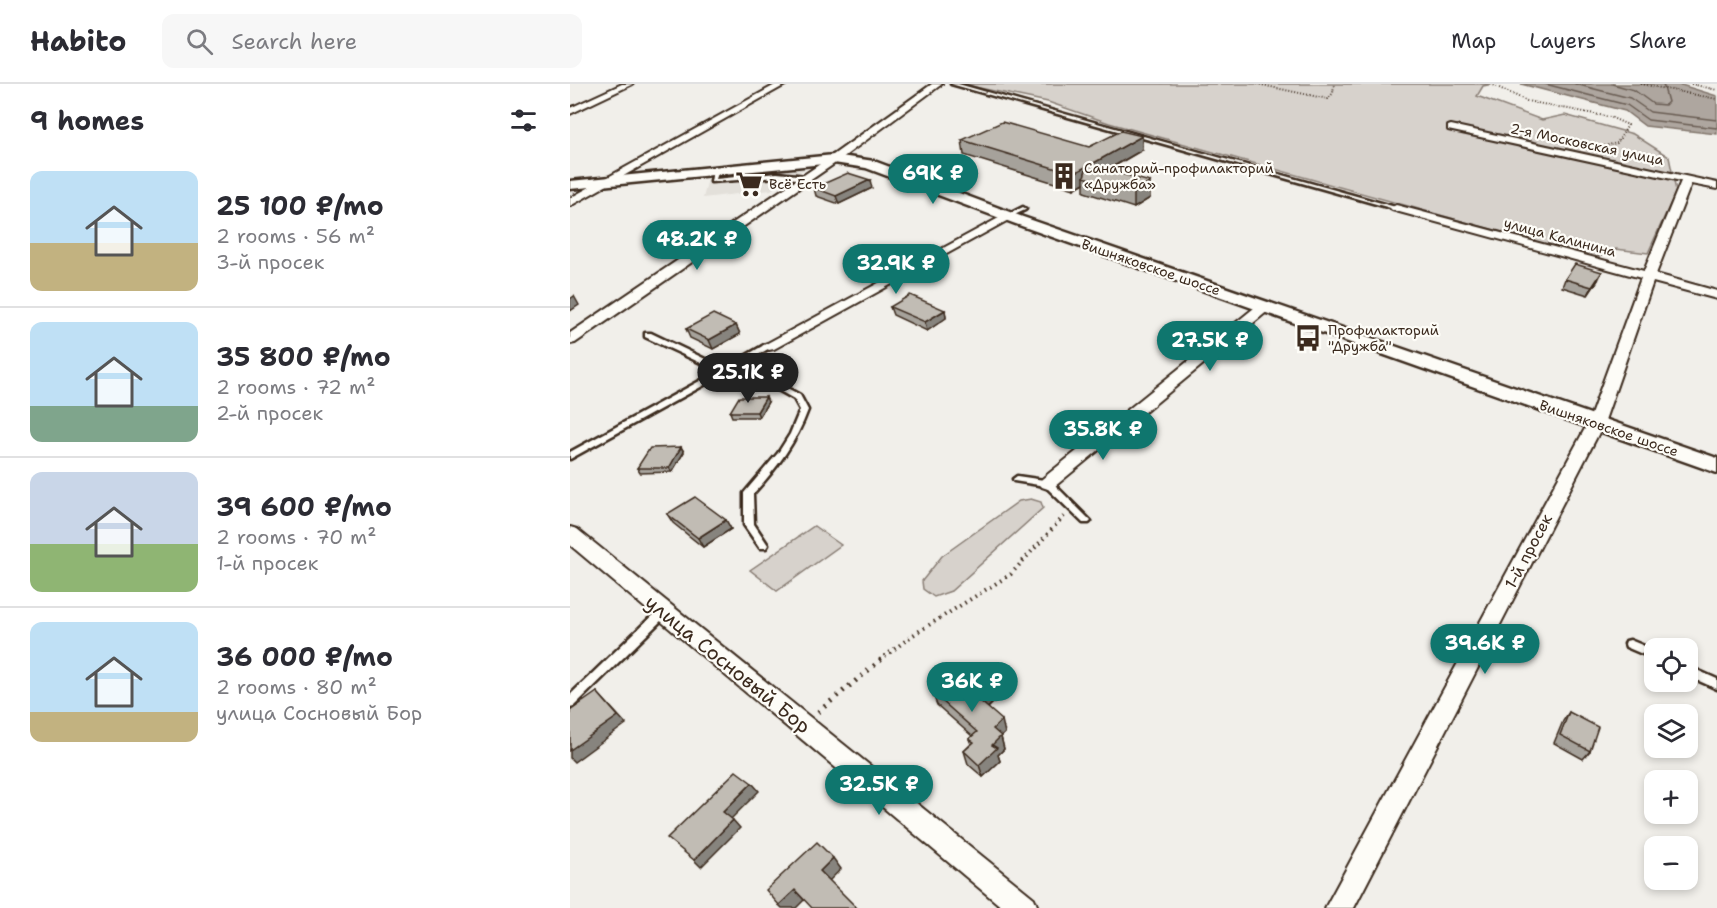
<!DOCTYPE html>
<meta charset="utf-8">
<style>
:root{--surface:#fff;--page:#f7f7f7;--text:#2b2b33;--muted:#7c7c81;--line:#e1e1e2;--accent:#0f766e}
body{margin:0;font-family:"Shantell Sans",sans-serif;background:var(--page);color:var(--text);height:100vh;display:flex;flex-direction:column;font-size:22px;white-space:nowrap}
*{box-sizing:border-box;margin:0}
p{font-size:20px;color:var(--muted)}
.icon{flex:none;width:33px;height:33px;fill:none;stroke:currentColor;stroke-width:2;stroke-linecap:round;stroke-linejoin:round}
.map{position:relative;flex:1;overflow:hidden}
.sheet{display:flex;flex-direction:column;background:var(--surface);width:570px}
.sheet>*{flex:none}
.tools{position:absolute;left:1074px;top:554px;display:grid;gap:12px}
.tools a{display:grid;place-items:center;width:54px;height:54px;border-radius:12px;background:var(--surface);box-shadow:0 3px 9px #0003;font-size:30px}
.price{position:absolute;translate:-50% -51px;padding:0 14px;border-radius:21px;background:var(--accent);color:#fff;font-size:20px;line-height:39px;filter:drop-shadow(0 2px 3px #0008)}
.price::after{content:'';position:absolute;left:50%;top:36px;width:18px;height:14px;margin-left:-9px;background:inherit;clip-path:polygon(0 0,100% 0,50% 100%)}
.price.selected{background:#222;color:#fff}
ul{padding:0;list-style:none}
li{display:flex;align-items:center;gap:18px;height:150px;padding:0 30px}
li+li{border-top:2px solid var(--line)}
li span{display:grid;place-items:center;flex:none;width:168px;height:120px;border-radius:12px;color:#555}
li>.icon{margin-inline-start:auto}
span .icon{width:72px;height:72px;fill:#fffc;stroke-width:1}
li b{font-size:26px}
h2{display:flex;justify-content:space-between;align-items:center;height:72px;padding:0 30px;font-size:26px}
header{display:flex;align-items:center;gap:36px;box-sizing:border-box;height:84px;padding:0 30px;background:var(--surface);border-bottom:2px solid var(--line)}
header strong{font-size:28px}
nav{display:flex;gap:33px;margin-inline-start:auto;font-size:21px}
.search{width:420px;height:54px;background:var(--page);display:flex;align-items:center;gap:15px;box-sizing:border-box;padding:0 21px;border-radius:12px;color:var(--muted);font-size:22px}
main{display:flex;flex:1;min-height:0}
.map>svg:first-child{display:block}
.built{fill:#e3e0da}
.green{fill:#d7d2cc;stroke:#897e75;stroke-width:1.5}
.water{fill:#aea69f;stroke:#80746b;stroke-width:1.5}
.lines{fill:none;stroke-linecap:round;stroke-linejoin:round}
.shore{stroke:#695c52;stroke-width:1.5}
.service-casing{stroke:#3b2a1e;stroke-width:5}
.minor-casing{stroke:#3b2a1e;stroke-width:4}
.tertiary-casing{stroke:#3b2a1e;stroke-width:5}
.path-far2{stroke:#3b2a1e;stroke-width:2;stroke-dasharray:1 2;stroke-linecap:butt}
.path-far1{stroke:#3b2a1e;stroke-width:4;stroke-dasharray:1.5 4.5;stroke-linecap:butt}
.path{stroke:#3b2a1e;stroke-width:5;stroke-dasharray:2 6;stroke-linecap:butt}
.service{fill:#fdfcf7;fill-rule:evenodd}
.minor{fill:#fdfcf7;fill-rule:evenodd}
.tertiary{fill:#fdfcf7;fill-rule:evenodd}
.wall{fill:#a6a29b;stroke:#3b2a1e;stroke-width:1.5}
.shaded-wall{fill:#87847e;stroke:#3b2a1e;stroke-width:1.5}
.building{fill:#c1bcb4;stroke:#3b2a1e;stroke-width:1.5}
.labels{text-anchor:middle;stroke-width:4.5;stroke-linejoin:round;paint-order:stroke}
.far-street-label{font-size:14px;fill:#3b2a1e;stroke:#fdfcf7}
.far-poi-label{font-size:14px;fill:#3b2a1e;stroke:#fdfcf7;text-anchor:start}
.street-label{font-size:16px;fill:#3b2a1e;stroke:#fdfcf7}
.near-street-label{font-size:20px;fill:#3b2a1e;stroke:#fdfcf7}
</style>
<header>
<strong>Habito</strong>
<div class="search"><svg class="icon" aria-label="search" viewBox="0 0 24 24"><circle cx="10" cy="10" r="6"/><path d="M15 15l6 6"/></svg>Search here</div>
<nav><a>Map</a><a>Layers</a><a>Share</a></nav>
</header>
<main>
<section class="sheet">
<h2>9 homes<svg class="icon" aria-label="filters" viewBox="0 0 24 24"><path d="M4 7h16M4 17h16"/><circle cx="9" cy="7" r="2"/><circle cx="15" cy="17" r="2"/></svg></h2>
<ul>
<li><span style="background:linear-gradient(#bfe0f5 60%,#c2b280 0)"><svg class="icon" aria-label="home" viewBox="0 0 24 24"><path d="M3 11l9-7 9 7M6 9v11h12V9"/></svg></span><div><b>25 100 ₽/mo</b><p>2 rooms · 56 m²</p><p>3-й просек</p></div></li>
<li><span style="background:linear-gradient(#bfe0f5 70%,#7fa58c 0)"><svg class="icon" aria-label="home" viewBox="0 0 24 24"><path d="M3 11l9-7 9 7M6 9v11h12V9"/></svg></span><div><b>35 800 ₽/mo</b><p>2 rooms · 72 m²</p><p>2-й просек</p></div></li>
<li><span style="background:linear-gradient(#c9d6e8 60%,#8fb573 0)"><svg class="icon" aria-label="home" viewBox="0 0 24 24"><path d="M3 11l9-7 9 7M6 9v11h12V9"/></svg></span><div><b>39 600 ₽/mo</b><p>2 rooms · 70 m²</p><p>1-й просек</p></div></li>
<li><span style="background:linear-gradient(#bfe0f5 75%,#c2b280 0)"><svg class="icon" aria-label="home" viewBox="0 0 24 24"><path d="M3 11l9-7 9 7M6 9v11h12V9"/></svg></span><div><b>36 000 ₽/mo</b><p>2 rooms · 80 m²</p><p>улица Сосновый Бор</p></div></li>
</ul>
</section>
<div class="map">
<svg width="1147" height="824" viewBox="0 0 1147 824">
<rect width="100%" height="100%" fill="#f1efea"/>
<filter id="ink" filterUnits="userSpaceOnUse"><feTurbulence type="fractalNoise" baseFrequency=".0167" numOctaves="2"/><feDisplacementMap in="SourceGraphic" scale="12" xChannelSelector="R" yChannelSelector="G"/><feConvolveMatrix kernelMatrix="1 2 1 2 8 2 1 2 1" color-interpolation-filters="sRGB"/></filter>
<g filter="url(#ink)">
<polygon class="built" points="243,80 201,106 133,114 139,91"/>
<g class="green">
<polygon points="390,0 923,0 913,2 907,12 972,36 995,31 1063,50 1099,73 1106,107 1078,169 1046,165 1025,174 539,39 478,18"/>
<polygon points="461,415 471,418 473,424 381,507 364,513 353,505 352,497 372,472 449,417"/>
<polygon points="244,442 271,461 207,507 180,486"/>
</g>
<polygon class="water" points="951,0 1108,0 1147,12 1147,50 1075,42 1055,27"/>
<g class="lines">
<g class="shore">
<polyline points="975,0 1057,21 1078,36 1147,44"/>
<polyline points="1005,0 1060,14 1080,28 1147,36"/>
<polyline points="1042,0 1064,6 1083,20 1095,21 1098,18 1093,0"/>
</g>
<defs>
<g id="service">
<polygon points="381,0 388,0 829,124 824,125"/>
<polygon points="146,84 149,86 146,95 207,89 237,92 240,94 237,96 207,93 141,98 143,86"/>
<polygon points="453,123 456,125 455,126 440,133 435,132"/>
<path d="M75,249H81L154,284L196,260H202L203,262L173,280L230,311L238,326C226,359 206,385 183,410L184,440L198,461L196,464H190L174,441V409L208,369L220,350L230,326L224,315L167,283L0,375V368L148,287L75,253Z"/>
<polygon points="447,392 481,397 521,437 519,439 513,439 475,402 444,397 443,395"/>
<polygon points="94,523 98,524 99,527 98,530 4,622 0,623 0,611 90,524"/>
<polygon points="1060,556 1084,566 1084,575 1056,563 1055,560 1056,557"/>
<polygon points="1118,582 1147,595 1147,605 1118,592"/>
</g>
<g id="minor">
<polygon points="52,0 63,0 0,30 0,24"/>
<polygon points="207,0 217,0 0,122 0,114"/>
<polygon points="362,0 372,0 264,80 5,259 0,260 0,249 256,76"/>
<polygon points="881,41 1147,99 1147,105 1121,100 1086,190 1147,207 1147,215 1083,198 1034,339 784,824 755,824 1018,339 1071,194 822,126 820,124 826,121 830,122 1074,187 1111,97 878,46 878,42"/>
<polygon points="438,129 442,130 442,134 204,265 199,266 192,262"/>
<polygon points="694,219 701,223 699,226 484,403 478,405 472,403 469,399 472,395 689,220"/>
<polygon points="0,443 7,445 464,814 468,824 433,824 0,461"/>
</g>
<polygon id="tertiary" points="264,71 304,77 453,133 1147,374 1147,389 443,139 296,84 264,79 0,105 0,97"/>
</defs>
<use href="#service" class="service-casing"/>
<use href="#minor" class="minor-casing"/>
<use href="#tertiary" class="tertiary-casing"/>
<g class="path-far2">
<polyline points="687,0 758,15 763,9 764,0"/>
<polyline points="921,0 957,17 1040,33 1058,41 1047,59 1030,63"/>
<polyline points="1071,0 1147,15"/>
<polyline points="1121,0 1147,6"/>
</g>
<polyline class="path-far1" points="310,576 343,551 441,490 494,432"/>
<polyline class="path" points="248,628 312,575"/>
<use href="#service" class="service"/>
<use href="#minor" class="minor"/>
<use href="#tertiary" class="tertiary"/>
</g>
<g class="wall">
<polygon points="392,56 572,66 538,86 580,114 564,124 514,108 514,99 504,105 394,71"/>
<polygon points="244,104 302,104 269,120 246,112"/>
<polygon points="995,195 1028,196 1018,211 992,203"/>
<polygon points="320,223 375,226 376,234 357,247 323,231"/>
<polygon points="166,241 170,250 143,265 120,254 116,245"/>
<polygon points="198,318 189,333 162,333 160,328"/>
<polygon points="111,363 114,368 102,388 70,389 67,384"/>
<polygon points="97,430 156,436 161,445 133,463 103,439"/>
<polygon points="362,608 427,615 418,624 435,649 431,653 434,665 428,671 430,677 413,693 398,680 394,667 401,660 399,655 402,652 367,621"/>
<polygon points="999,628 1020,667 1013,675 984,659 993,637"/>
</g>
<g class="shaded-wall">
<polygon points="572,52 572,66 521,95 520,81"/>
<polygon points="517,82 514,93 514,99 504,105 503,90"/>
<polygon points="300,96 302,104 269,120 266,112"/>
<polygon points="580,98 580,114 564,124 564,109"/>
<polygon points="1032,188 1028,196 1018,211 1022,203"/>
<polygon points="4,212 9,221 0,227 0,215"/>
<polygon points="375,226 376,234 357,247 355,238"/>
<polygon points="166,241 170,250 143,265 139,256"/>
<polygon points="196,313 198,318 189,333 187,328"/>
<polygon points="111,363 114,368 102,388 99,384"/>
<polygon points="156,436 161,445 133,463 128,454"/>
<polygon points="424,602 427,615 412,629 409,616"/>
<polygon points="27,608 56,640 4,678 0,674 0,666"/>
<polygon points="432,636 435,649 431,653 434,665 428,671 430,677 413,693 409,681 422,661 423,645"/>
<polygon points="182,699 189,707 160,736 153,728"/>
<polygon points="163,736 170,744 131,783 124,776"/>
<polygon points="263,774 271,785 259,797 250,787"/>
<polygon points="225,806 234,816 226,824 212,824 209,821"/>
</g>
<g class="building">
<polygon points="432,38 519,63 551,47 572,52 520,81 580,98 564,109 514,93 517,82 503,90 392,56"/>
<polygon points="278,89 300,96 266,112 244,104"/>
<polygon points="1005,180 1032,188 1022,203 995,195"/>
<polygon points="340,211 375,226 355,238 320,223"/>
<polygon points="143,230 166,241 139,256 116,245"/>
<polygon points="169,313 196,313 187,328 160,328"/>
<polygon points="111,363 99,384 67,384 80,364"/>
<polygon points="125,413 156,436 128,454 97,430"/>
<polygon points="386,588 402,601 412,592 424,602 409,616 432,636 423,645 431,652 422,661 427,664 409,681 394,667 404,658 399,655 407,648 362,608"/>
<polygon points="27,608 48,632 0,666 0,627"/>
<polygon points="999,628 1028,643 1020,667 990,651"/>
<polygon points="166,687 182,699 153,728 163,736 124,776 97,754"/>
<polygon points="247,758 263,774 250,787 287,824 242,824 225,806 209,821 196,806"/>
</g>
</g>
<defs>
<symbol id="building-bare" viewBox="-9 -9 18 18"><path d="M-4-6H4V6H1V3H-1V6H-4ZM-2.5-4.3h1.7v1.8h-1.7ZM.8-4.3h1.7v1.8H.8ZM-2.5-1h1.7V.8h-1.7ZM.8-1h1.7V.8H.8Z" fill="#3b2a1e" stroke="#fdfcf7" stroke-width="2.5" paint-order="stroke"/></symbol>
<symbol id="supermarket-bare" viewBox="-9 -9 18 18"><path d="M-6-5.5h2.5l.6 2H6L4.5 2H-2.5L-4.4-4H-6ZM-1.5 3.2a1.3 1.3 0 1 0 .1 0ZM3 3.2a1.3 1.3 0 1 0 .1 0Z" fill="#3b2a1e" stroke="#fdfcf7" stroke-width="2.5" paint-order="stroke"/></symbol>
<symbol id="bus-bare" viewBox="-9 -9 18 18"><path d="M-5-6H5V4H4V6H2V4H-2V6H-4V4H-5ZM-3.5-4V0h7V-4ZM-3.5 1.2v1.5H-2V1.2ZM2 1.2v1.5H3.5V1.2Z" fill="#3b2a1e" stroke="#fdfcf7" stroke-width="2.5" paint-order="stroke"/></symbol>
</defs>
<g fill-rule="evenodd">
<use href="#building-bare" x="475" y="73" width="38" height="38"/>
<use href="#supermarket-bare" x="160" y="81" width="38" height="38"/>
<use href="#bus-bare" x="719" y="235" width="38" height="38"/>
</g>
<g class="labels">
<g class="far-street-label">
<text transform="translate(1017 60) rotate(12)" y="5">2-я Московская улица</text>
<text transform="translate(990 153) rotate(15)" y="5">улица Калинина</text>
<text transform="translate(581 183) rotate(19)" y="5">Вишняковское шоссе</text>
<text transform="translate(1039 344) rotate(19)" y="5">Вишняковское шоссе</text>
</g>
<g class="far-poi-label">
<text x="514" y="89">Санаторий-профилакторий<tspan x="514" dy="16">«Дружба»</tspan></text>
<text x="199" y="105">Всё Есть</text>
<text x="758" y="251">Профилакторий<tspan x="758" dy="16">"Дружба"</tspan></text>
</g>
<g class="street-label">
<text transform="translate(958 467) rotate(-62)" y="6">1-й просек</text>
</g>
<g class="near-street-label">
<text transform="translate(158 580) rotate(39)" y="7">улица Сосновый Бор</text>
</g>
</g>
</svg>
<div class="tools">
<a><svg class="icon" aria-label="locate" viewBox="0 0 24 24"><circle cx="12" cy="12" r="6"/><path d="M12 2v4M12 18v4M2 12h4M18 12h4"/></svg></a>
<a><svg class="icon" aria-label="layers" viewBox="0 0 24 24"><path d="M12 4l9 5-9 5-9-5zM3 14l9 5 9-5"/></svg></a>
<a>+</a>
<a>−</a>
</div>
<b class="price" style="left:363px;top:121px">69K ₽</b>
<b class="price" style="left:127px;top:187px">48.2K ₽</b>
<b class="price" style="left:326px;top:211px">32.9K ₽</b>
<b class="price" style="left:640px;top:288px">27.5K ₽</b>
<b class="price selected" style="left:178px;top:320px">25.1K ₽</b>
<b class="price" style="left:533px;top:377px">35.8K ₽</b>
<b class="price" style="left:915px;top:591px">39.6K ₽</b>
<b class="price" style="left:402px;top:629px">36K ₽</b>
<b class="price" style="left:309px;top:732px">32.5K ₽</b>
</div>
</main>
